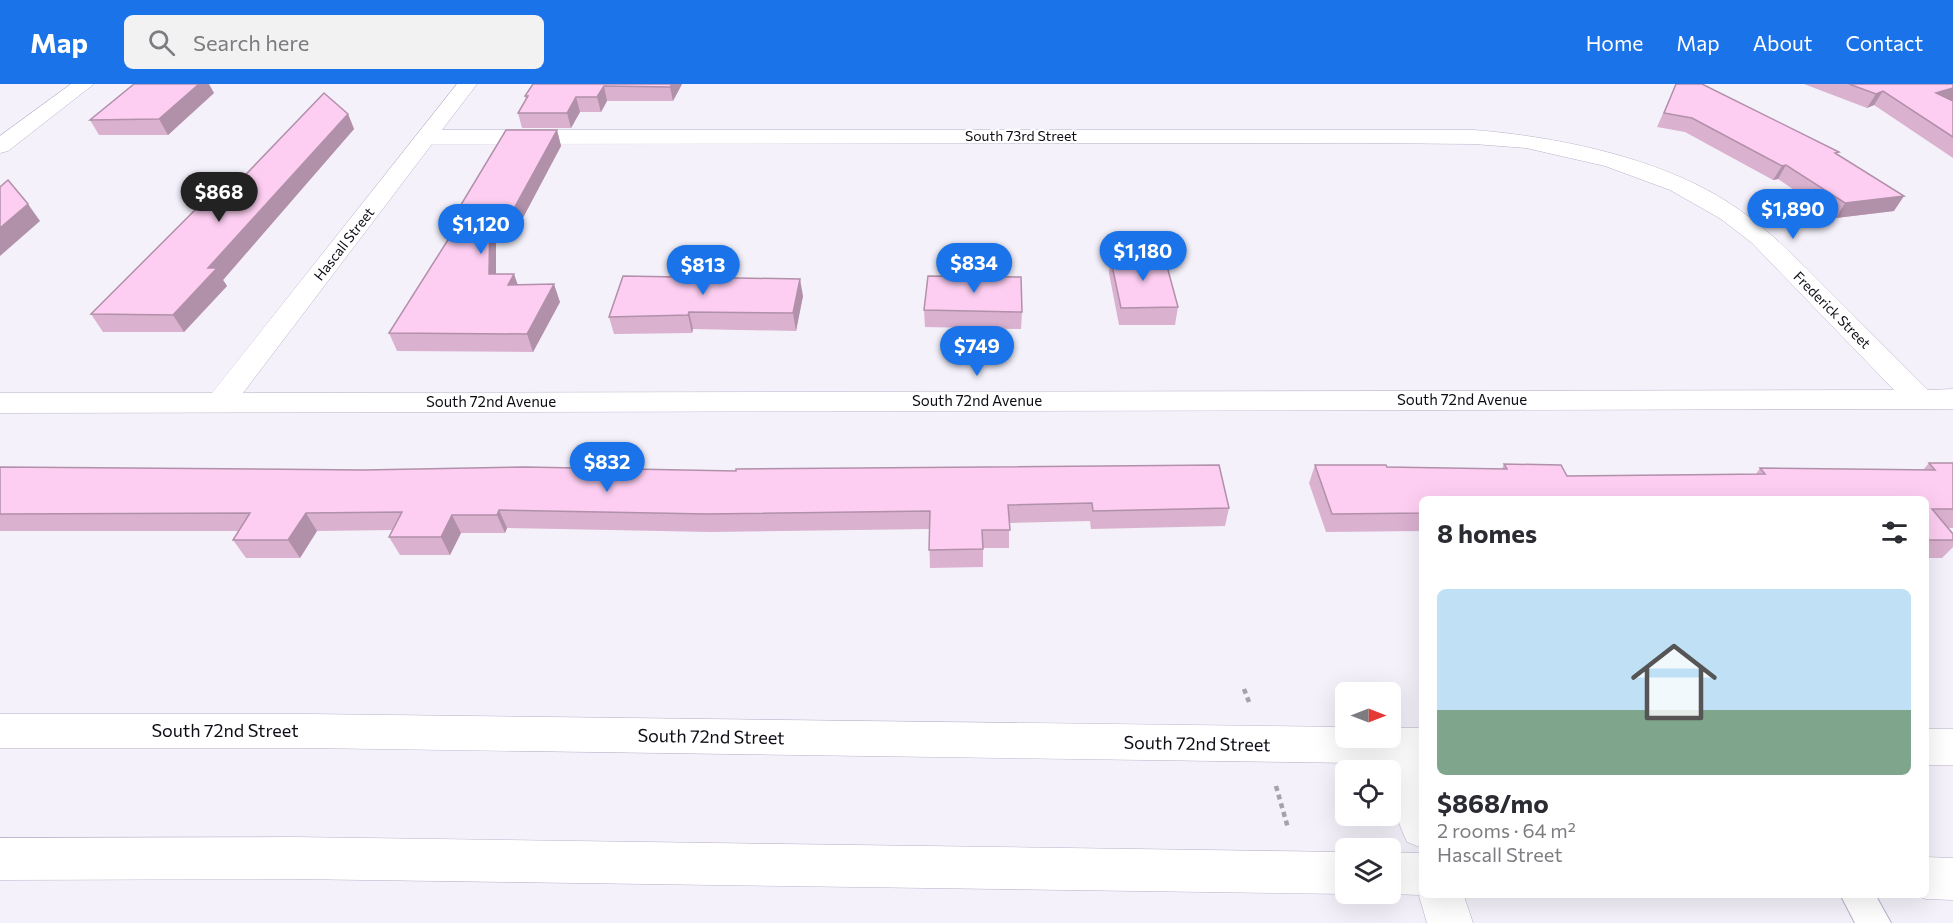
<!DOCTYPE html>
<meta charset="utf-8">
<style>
:root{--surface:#fff;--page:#f2f2f3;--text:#2b2b33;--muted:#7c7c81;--line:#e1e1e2;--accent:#1a73e8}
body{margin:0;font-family:Commissioner,sans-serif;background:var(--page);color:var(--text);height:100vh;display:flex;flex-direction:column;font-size:22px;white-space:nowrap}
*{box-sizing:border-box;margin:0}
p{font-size:20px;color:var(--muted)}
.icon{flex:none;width:33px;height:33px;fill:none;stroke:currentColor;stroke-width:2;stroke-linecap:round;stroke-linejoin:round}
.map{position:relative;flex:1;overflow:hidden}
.drawer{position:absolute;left:1419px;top:412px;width:510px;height:402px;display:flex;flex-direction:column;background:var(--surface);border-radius:9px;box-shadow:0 6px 24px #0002}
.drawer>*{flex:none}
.needle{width:39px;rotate:90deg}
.fabs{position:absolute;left:1335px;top:598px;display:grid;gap:12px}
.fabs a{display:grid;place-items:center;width:66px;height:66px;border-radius:9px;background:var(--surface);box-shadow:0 6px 24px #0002;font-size:30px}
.price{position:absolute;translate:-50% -51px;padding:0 14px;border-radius:21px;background:var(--accent);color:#fff;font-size:20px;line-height:39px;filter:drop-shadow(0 2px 3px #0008)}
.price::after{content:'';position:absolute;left:50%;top:36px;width:18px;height:14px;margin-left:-9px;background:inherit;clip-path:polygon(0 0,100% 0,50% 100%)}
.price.selected{background:#222;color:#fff}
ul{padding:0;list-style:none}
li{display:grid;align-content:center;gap:12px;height:318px;padding:0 18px}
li+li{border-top:2px solid var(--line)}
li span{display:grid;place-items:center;height:186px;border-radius:9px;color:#555}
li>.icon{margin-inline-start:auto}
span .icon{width:108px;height:108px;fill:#fffc;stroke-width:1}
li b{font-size:26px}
h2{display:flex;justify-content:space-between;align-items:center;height:72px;padding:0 18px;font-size:26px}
header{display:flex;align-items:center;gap:36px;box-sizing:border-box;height:84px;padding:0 30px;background:var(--accent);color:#fff}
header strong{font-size:28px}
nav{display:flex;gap:33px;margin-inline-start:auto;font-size:21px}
.search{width:420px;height:54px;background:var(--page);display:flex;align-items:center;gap:15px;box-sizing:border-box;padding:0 21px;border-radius:9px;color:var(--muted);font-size:22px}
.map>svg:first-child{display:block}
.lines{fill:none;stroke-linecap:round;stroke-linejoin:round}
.lane-casing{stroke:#b9b1c9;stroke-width:2}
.street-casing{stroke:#b9b1c9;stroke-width:1}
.secondary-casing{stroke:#b9b1c9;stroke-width:1}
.primary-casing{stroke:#b9b1c9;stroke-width:1}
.path{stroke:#a5a2ab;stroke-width:4.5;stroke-dasharray:5 4;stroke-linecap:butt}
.lane{fill:#fff;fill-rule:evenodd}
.street{fill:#fff;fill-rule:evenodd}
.secondary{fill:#fff;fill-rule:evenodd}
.primary{fill:#fff;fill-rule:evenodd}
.wall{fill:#dab1cf}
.shaded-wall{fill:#b190a9}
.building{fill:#fdcef1;stroke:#b190a9;stroke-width:1.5}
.labels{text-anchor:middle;stroke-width:4.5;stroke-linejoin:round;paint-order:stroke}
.far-street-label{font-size:14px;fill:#0f0c15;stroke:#fff}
.street-label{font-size:15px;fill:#0f0c15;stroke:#fff}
.near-street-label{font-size:18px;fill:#0f0c15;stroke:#fff}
</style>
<header>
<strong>Map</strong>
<div class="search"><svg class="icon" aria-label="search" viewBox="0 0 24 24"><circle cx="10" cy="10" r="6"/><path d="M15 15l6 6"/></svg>Search here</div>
<nav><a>Home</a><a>Map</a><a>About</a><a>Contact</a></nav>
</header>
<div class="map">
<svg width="1953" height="839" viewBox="0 0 1953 839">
<rect width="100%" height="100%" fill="#f4f1fb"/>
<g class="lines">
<defs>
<polygon id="lane" points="1841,812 1876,812 1891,839 1855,839"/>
<g id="street">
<polygon points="71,0 94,0 8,67 0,69 0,52"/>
<path d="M457,0H477L442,46H1474C1560,53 1669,75 1741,127C1772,149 1798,176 1825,203C1859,237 1893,271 1928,306L1953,305V325L0,329V309H212ZM1361,59L1474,60L1526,64L1605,82L1670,106L1721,135L1752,159L1894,306L243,309L432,60Z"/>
</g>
<g id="secondary">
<path d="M1397,644L1411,650L1422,677V764L1407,758C1396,735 1390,712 1390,687H1384L1377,662L1381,654H1390V647Z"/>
<polygon points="1422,806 1422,812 1464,812 1473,839 1427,839 1419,812"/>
</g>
<g id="primary">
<polygon points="0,630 309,630 1346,643 1346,654 1390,654 1390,644 1422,644 1422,680 309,664 0,664"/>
<rect x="1926" y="645" width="27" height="36"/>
<polygon points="293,753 1346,768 1346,810 293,795 0,796 0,754"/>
<polygon points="1390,769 1422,769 1422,811 1387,810 1390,810"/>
<polygon points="1926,773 1953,774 1953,816 1926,815 1917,812 1926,812"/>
</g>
</defs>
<use href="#lane" class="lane-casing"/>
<use href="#street" class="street-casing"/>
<use href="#secondary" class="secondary-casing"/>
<use href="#primary" class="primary-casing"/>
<g class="path">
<polyline points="1244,605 1249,618"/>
<polyline points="1276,702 1288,744"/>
</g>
<use href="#lane" class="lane"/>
<use href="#street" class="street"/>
<use href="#secondary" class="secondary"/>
<use href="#primary" class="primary"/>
</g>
<g class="wall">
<polygon points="533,0 682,0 673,17 607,17 601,28 580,28 571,44 522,44 518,29 526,16 525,12"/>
<polygon points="1676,0 1838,71 1894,127 1836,134 1778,95 1773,96 1685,48 1657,43"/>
<polygon points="1804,0 1953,0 1953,16 1951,16 1953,17 1953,74 1874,21 1867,24"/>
<polygon points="214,9 168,51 99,51 90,36"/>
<polygon points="348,30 354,45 223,196 227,202 184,248 103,248 91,230 227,110"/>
<polygon points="557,46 561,62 517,145 496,145 496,190 518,201 560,218 533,268 397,267 389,249 459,138 456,129"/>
<polygon points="1110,172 1178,223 1175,241 1119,241 1109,189"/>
<polygon points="803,212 796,247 693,245 692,249 614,250 609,233"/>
<polygon points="924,226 1022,228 1021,245 925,243"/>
<polygon points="1929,379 1953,379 1953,444 1948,444 1953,450 1953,463 1942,474 1926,474 1926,416 1422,416 1422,447 1326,448 1309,399 1315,381 1502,385 1504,380 1567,392 1756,390 1760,384 1923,386"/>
<polygon points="0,383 1229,424 1225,442 1091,445 1090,437 1009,439 1009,464 983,464 983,483 930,484 929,445 711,448 507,444 505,449 461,449 450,471 400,471 389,453 393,446 317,447 300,474 246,474 233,456 238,447 0,447"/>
</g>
<g class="shaded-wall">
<polygon points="199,0 209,0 214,9 168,51 159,35"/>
<polygon points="672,0 682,0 673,17 670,3"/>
<polygon points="604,2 607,17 601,28 597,13"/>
<polygon points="1953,4 1953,16 1927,23 1936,9"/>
<polygon points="1883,7 1874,21 1867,24 1876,10"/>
<polygon points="576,13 580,28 571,44 567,29"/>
<polygon points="348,30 354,45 223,196 227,202 184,248 173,231 208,184"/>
<polygon points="557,46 561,62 517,145 512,128"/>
<polygon points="1786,81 1778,95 1773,96 1782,82"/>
<polygon points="1904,112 1894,127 1836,134 1845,119"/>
<polygon points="28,120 40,137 0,172 0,144"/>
<polygon points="490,129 496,145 496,207 489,190"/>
<polygon points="514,190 520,207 508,201"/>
<polygon points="800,195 803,212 796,247 793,229"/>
<polygon points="554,200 560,218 533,268 527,250"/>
<polygon points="689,228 693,245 692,249 688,231"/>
<polygon points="499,426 507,444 505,449 497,431"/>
<polygon points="306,429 317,447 300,474 288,456"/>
<polygon points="452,431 461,449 450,471 441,453"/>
</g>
<g class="building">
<polygon points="134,0 199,0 159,35 90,36"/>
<polygon points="533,0 672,0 670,3 604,2 597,13 576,13 567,29 518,29 528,12 525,12"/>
<polygon points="1676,0 1702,0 1839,68 1835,69 1904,112 1845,119 1786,81 1782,82 1692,34 1664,29"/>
<polygon points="1849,0 1953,0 1953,4 1936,9 1953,17 1953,53 1883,7 1876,10"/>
<polygon points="324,9 348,30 208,184 217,184 173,231 91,230 211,110 227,110"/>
<polygon points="506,46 557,46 512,128 490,129 489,190 514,190 508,201 554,200 527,250 389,249 465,129 456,129"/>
<polygon points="8,96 28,120 0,144 0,103"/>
<polygon points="1164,171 1178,223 1121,224 1110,172"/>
<polygon points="623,192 800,195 793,229 689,228 688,231 609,233"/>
<polygon points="928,192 1021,193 1022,228 924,226"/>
<polygon points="1929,379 1953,379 1953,425 1932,425 1953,450 1953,456 1926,456 1926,416 1422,416 1422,429 1332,430 1315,381 1386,381 1387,383 1507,385 1504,380 1561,381 1567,392 1765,390 1760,384 1935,386"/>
<polygon points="1219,381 1229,424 1093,427 1092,419 1008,421 1010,446 982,446 983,465 929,466 930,427 707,430 499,426 497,431 452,431 441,453 389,453 402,428 306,429 288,456 233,456 250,429 0,430 0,383 364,386 525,383 736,387 736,385"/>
</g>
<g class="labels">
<g class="far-street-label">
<text x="1021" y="57">South 73rd Street</text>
<text transform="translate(344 160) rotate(-52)" y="5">Hascall Street</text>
<text transform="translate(1832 226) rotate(45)" y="5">Frederick Street</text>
</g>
<g class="street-label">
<text x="1462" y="321">South 72nd Avenue</text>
<text x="977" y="322">South 72nd Avenue</text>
<text x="491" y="323">South 72nd Avenue</text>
</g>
<g class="near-street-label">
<text x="225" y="653">South 72nd Street</text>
<text transform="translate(711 653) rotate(1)" y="6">South 72nd Street</text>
<text transform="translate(1197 660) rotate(1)" y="6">South 72nd Street</text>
</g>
</g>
</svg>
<div class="fabs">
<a><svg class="needle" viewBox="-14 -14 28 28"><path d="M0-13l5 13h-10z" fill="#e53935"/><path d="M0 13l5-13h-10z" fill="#7c7c81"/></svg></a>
<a><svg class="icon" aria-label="locate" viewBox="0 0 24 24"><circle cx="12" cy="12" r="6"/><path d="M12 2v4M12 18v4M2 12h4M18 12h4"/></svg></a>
<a><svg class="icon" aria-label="layers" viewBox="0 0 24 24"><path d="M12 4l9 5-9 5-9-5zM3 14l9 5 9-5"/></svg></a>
</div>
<b class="price selected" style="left:219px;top:139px">$868</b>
<b class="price" style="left:1793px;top:156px">$1,890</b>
<b class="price" style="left:481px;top:171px">$1,120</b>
<b class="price" style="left:1143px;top:198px">$1,180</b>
<b class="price" style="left:974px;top:210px">$834</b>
<b class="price" style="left:703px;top:212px">$813</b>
<b class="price" style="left:977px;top:293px">$749</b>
<b class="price" style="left:607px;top:409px">$832</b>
<section class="drawer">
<h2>8 homes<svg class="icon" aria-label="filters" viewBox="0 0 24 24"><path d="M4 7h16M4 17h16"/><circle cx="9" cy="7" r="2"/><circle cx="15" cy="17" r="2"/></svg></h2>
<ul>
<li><span style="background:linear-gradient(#bfe0f5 65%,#7fa58c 0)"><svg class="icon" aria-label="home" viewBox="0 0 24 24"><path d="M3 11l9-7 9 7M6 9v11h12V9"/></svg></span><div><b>$868/mo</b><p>2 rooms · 64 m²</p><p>Hascall Street</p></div></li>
</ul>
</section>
</div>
